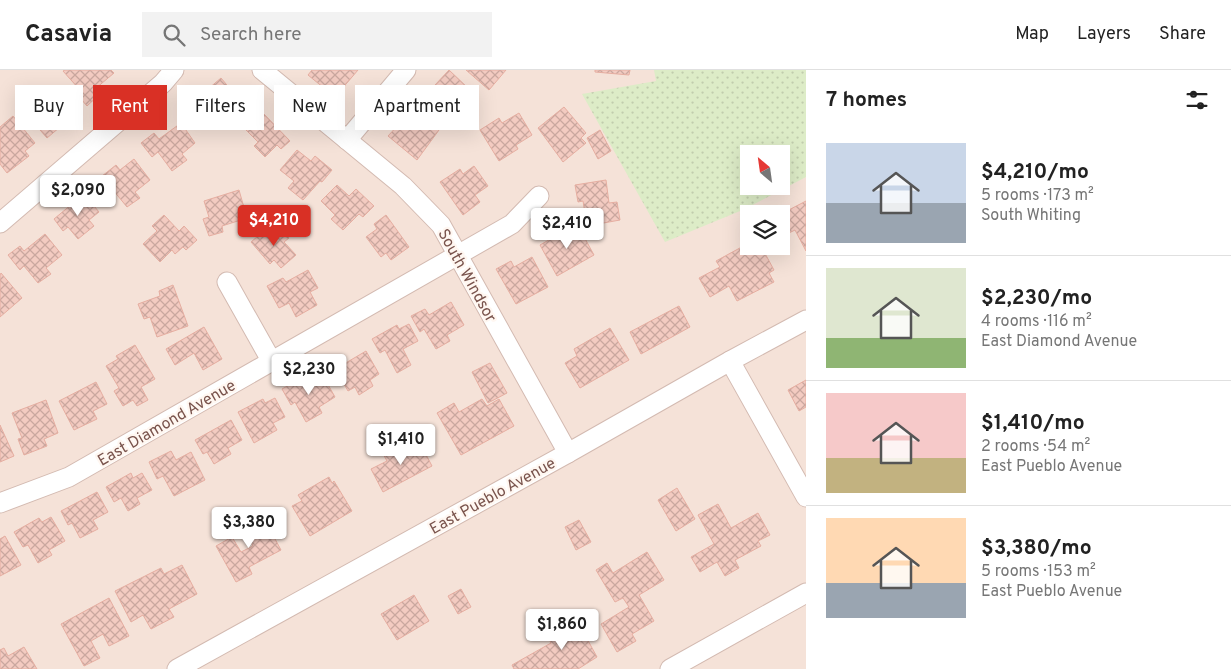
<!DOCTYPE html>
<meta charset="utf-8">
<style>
:root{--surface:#fff;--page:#f2f2f2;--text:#222;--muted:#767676;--line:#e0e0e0;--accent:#d93025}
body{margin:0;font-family:Overpass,sans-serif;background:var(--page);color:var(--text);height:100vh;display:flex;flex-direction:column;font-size:19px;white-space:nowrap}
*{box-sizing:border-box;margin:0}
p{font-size:16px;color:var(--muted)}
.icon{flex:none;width:28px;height:28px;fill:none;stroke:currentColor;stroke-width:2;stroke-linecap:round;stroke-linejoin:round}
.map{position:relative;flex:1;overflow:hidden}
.side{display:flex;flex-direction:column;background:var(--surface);width:425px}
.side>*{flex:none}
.hud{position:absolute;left:15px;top:15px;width:475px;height:45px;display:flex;gap:10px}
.needle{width:32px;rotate:331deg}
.tools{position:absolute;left:740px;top:75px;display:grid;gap:10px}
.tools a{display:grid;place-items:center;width:50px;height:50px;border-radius:0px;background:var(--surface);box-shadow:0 5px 20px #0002;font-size:25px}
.price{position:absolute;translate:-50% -42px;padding:0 11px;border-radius:5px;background:#fff;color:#222;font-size:16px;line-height:32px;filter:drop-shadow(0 1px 2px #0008)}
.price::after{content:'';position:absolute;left:50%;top:30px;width:15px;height:11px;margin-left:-8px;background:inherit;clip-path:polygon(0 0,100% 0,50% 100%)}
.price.selected{background:var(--accent);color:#fff}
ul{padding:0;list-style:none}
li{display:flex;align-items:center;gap:15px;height:125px;padding:0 20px}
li+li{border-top:1px solid var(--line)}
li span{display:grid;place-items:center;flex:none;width:140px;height:100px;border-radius:0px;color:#555}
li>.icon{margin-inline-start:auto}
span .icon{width:60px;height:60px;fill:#fffc;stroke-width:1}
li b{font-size:21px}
h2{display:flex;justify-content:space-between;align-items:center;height:60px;padding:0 20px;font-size:21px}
.pill{padding:0 18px;border-radius:0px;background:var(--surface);box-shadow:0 5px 20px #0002;font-size:18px;line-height:45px}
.pill.selected{background:var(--accent);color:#fff}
header{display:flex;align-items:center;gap:30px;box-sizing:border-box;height:70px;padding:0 25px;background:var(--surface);border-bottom:1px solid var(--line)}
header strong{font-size:24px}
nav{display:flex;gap:28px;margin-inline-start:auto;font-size:18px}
.search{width:350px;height:45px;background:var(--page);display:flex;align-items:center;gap:12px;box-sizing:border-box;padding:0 18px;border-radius:0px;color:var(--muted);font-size:19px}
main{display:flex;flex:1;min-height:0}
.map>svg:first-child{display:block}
.residential{fill:#f5e2d8;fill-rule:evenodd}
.green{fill:url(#green-dots);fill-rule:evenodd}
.building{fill:url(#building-cross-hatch);stroke:#e6aea1}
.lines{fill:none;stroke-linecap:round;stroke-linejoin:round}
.minor-casing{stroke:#d3bab1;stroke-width:21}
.minor{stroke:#fff;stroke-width:19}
.labels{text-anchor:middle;stroke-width:4.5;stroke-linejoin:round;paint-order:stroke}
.street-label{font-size:16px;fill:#79534c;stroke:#fff7f1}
</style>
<header>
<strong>Casavia</strong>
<div class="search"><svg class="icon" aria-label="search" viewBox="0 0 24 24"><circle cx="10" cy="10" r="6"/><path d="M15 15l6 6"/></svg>Search here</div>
<nav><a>Map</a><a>Layers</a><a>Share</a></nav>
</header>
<main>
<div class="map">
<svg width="806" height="599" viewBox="0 0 806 599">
<defs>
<pattern id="green-dots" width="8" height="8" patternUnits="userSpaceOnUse" patternTransform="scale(1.25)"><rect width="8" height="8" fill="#ddecc7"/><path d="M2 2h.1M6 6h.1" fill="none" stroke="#c1ccad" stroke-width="1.8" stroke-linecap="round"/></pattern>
<pattern id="building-cross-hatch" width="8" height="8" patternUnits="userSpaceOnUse" patternTransform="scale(1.25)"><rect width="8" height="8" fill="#f3cbc1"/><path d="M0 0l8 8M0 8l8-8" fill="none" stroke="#caa79f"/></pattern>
</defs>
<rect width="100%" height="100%" fill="#fdf2ea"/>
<path class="residential" d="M0,0H806V599H0ZM749,84H781V116H749ZM749,144H781V176H749Z"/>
<path class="green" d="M654,0H806V107L745,139L665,172L582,24L656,11ZM749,84H781V116H749Z"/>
<g class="building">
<polygon points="65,0 111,0 114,3 95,19 100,24 87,36 75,22 79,19 63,1"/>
<polygon points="312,0 358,0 335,27 308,5"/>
<polygon points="449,0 469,19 457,31 463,37 447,54 421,30"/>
<polygon points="466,0 506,0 489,20"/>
<polygon points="595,0 630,0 629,5 595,2"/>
<polygon points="221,8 243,34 215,57 202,41 197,46 185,31 197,21 201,25"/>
<polygon points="64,23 79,41 47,68 27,45 42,32 47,38"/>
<polygon points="564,37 586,63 581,68 586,73 563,92 538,58"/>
<polygon points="261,41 290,71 281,79 277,75 265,87 254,76 258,72 244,58"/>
<polygon points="416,43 439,60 417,90 388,66 400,53 405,57"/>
<polygon points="519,43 532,65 516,75 518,79 499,91 480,60 499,48 502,53"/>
<polygon points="13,46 35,73 25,81 29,86 7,103 0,94 0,57"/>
<polygon points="181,53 195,73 182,84 187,90 172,101 158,82 152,87 141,73 154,63 159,69"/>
<polygon points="600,60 611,81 598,89 587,68"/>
<polygon points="297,80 311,91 315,86 332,100 322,112 320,111 303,130 288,118 294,111 280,100"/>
<polygon points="134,89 150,110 135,122 140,128 127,137 113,120 108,124 97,110 116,95 120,100"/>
<polygon points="474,96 488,116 475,125 480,132 463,145 440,112 460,99 463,104"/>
<polygon points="606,110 609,133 617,132 620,150 587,156 583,131 578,132 575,115"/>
<polygon points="337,115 349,126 356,119 374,136 363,147 359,144 343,160 331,149 335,145 321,131"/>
<polygon points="239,120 247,148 222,156 223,162 209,166 203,149 209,147 204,131"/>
<polygon points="84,124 99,142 89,150 94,156 78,169 68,157 63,161 54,149"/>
<polygon points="806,131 806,181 795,160 787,164 781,152 781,144"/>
<polygon points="164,145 179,161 184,156 197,170 186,180 183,177 175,184 172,180 160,192 143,174 157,161 152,156"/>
<polygon points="386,145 409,177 391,190 386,183 381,187 366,167 377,159 374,154"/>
<polygon points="577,154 594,185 557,206 540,175"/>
<polygon points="279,157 289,168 284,172 296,185 281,198 274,190 270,194 251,172 264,161 269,166"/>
<polygon points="45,164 62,185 46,198 51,204 38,213 24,196 20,200 8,185 20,176 24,181"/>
<polygon points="749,173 749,176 761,176 774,200 769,203 774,212 737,231 729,216 710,227 699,208 720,197 716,191"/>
<polygon points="532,187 548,217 516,234 496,199 511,191 514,197"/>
<polygon points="308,200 318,218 310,222 317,235 296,247 289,233 279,238 267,216 283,208 286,212"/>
<polygon points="1,203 22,228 0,247 0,205"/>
<polygon points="173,215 188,256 157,267 150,247 144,249 138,234 160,226 159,221"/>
<polygon points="451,232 464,255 447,265 450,271 436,279 424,259 420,262 411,246 425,239 429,245"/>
<polygon points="679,236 690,257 641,284 630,262"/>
<polygon points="409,254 418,271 403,279 411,295 397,303 385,280 380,283 372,269 397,255 399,259"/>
<polygon points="204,257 222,289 203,300 194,283 175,295 166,279"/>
<polygon points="610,258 629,290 580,318 565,293 577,286 574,279"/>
<polygon points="135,275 155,309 141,317 148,330 137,336 133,330 123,336 114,321 119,318 106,296 118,289 116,286"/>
<polygon points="366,281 379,304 370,310 373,316 359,325 355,317 348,321 340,307 335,309 326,294 340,286 344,294"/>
<polygon points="490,293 507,323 488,333 472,302"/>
<polygon points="322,304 335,327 319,337 322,343 306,352 295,332 291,335 282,319 304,307 307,313"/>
<polygon points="806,310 806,337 799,341 788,320"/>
<polygon points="96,312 107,334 93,341 97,349 74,360 59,331"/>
<polygon points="275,328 285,347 273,353 277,360 254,373 238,342 263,329 265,333"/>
<polygon points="482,329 487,336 499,329 514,356 461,385 437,343 454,333 459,342"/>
<polygon points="46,330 58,363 44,369 47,376 24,385 18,369 22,368 12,343"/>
<polygon points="231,350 242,370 228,378 231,384 214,394 207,382 203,384 195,370"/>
<polygon points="0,355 14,386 0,392"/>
<polygon points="420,373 432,396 383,422 371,399 387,391 382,382 396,375 400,383"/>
<polygon points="171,381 176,390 191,382 205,410 174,426 163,406 157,409 149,392"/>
<polygon points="131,403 133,408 142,403 152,420 137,428 140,434 128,441 121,428 114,432 106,417"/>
<polygon points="329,407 332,413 334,411 352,441 310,466 292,436 302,431 298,425"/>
<polygon points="677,418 695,449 676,461 658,430"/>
<polygon points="97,422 108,442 93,450 98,459 80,468 72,453 68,455 61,441"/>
<polygon points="718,434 731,458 758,443 770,465 758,471 761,476 735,490 739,498 725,506 717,492 700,502 691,487 714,474 698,445"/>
<polygon points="262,445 281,480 249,497 252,504 236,512 216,476 232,467 241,482 253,476 242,456"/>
<polygon points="51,447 65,471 49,480 52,485 38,493 28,475 23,477 14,462 39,448 42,452"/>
<polygon points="579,450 591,472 576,480 565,457"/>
<polygon points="5,466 21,495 0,506 0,469"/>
<polygon points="647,482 664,510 639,525 654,551 632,564 636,571 617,582 601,554 629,537 623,528 615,532 596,500 607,493 613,503"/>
<polygon points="182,495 197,524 169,539 174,547 151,559 143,545 131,552 115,521 161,498 164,504"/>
<polygon points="461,519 471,537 458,544 448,526"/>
<polygon points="414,525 429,551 397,570 381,544"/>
<polygon points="109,528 129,566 109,576 103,564 91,571 100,588 84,596 61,554"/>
<polygon points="581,548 590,563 585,565 597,587 578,599 514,599 512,595 551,573 548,567"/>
<polygon points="24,577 37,599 0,599 0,580 4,578 8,586"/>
</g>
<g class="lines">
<defs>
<g id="minor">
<polyline points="262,0 403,116 441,155 568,383"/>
<polyline points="347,70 406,0"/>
<polyline points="0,153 163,13 174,0"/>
<polyline points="227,212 272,292"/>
<polyline points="730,291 806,427"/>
<polyline points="0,433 69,407 512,154 539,126"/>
<polyline points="177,599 568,383 730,291 806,250"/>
<polyline points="670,599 806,523"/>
</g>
</defs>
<use href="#minor" class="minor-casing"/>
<use href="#minor" class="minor"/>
</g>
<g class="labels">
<g class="street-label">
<text transform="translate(468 205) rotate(61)" y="6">South Windsor</text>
<text transform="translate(166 352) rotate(-30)" y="6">East Diamond Avenue</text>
<text transform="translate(492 425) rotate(-29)" y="6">East Pueblo Avenue</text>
</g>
</g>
</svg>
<div class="tools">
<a><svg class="needle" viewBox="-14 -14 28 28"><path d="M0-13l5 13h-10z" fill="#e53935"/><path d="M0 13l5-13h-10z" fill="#767676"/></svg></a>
<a><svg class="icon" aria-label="layers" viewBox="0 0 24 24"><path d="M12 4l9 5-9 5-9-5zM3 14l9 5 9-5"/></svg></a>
</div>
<b class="price" style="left:78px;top:147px">$2,090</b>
<b class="price selected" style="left:274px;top:177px">$4,210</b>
<b class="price" style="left:567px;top:180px">$2,410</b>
<b class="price" style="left:309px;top:326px">$2,230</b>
<b class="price" style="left:401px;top:396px">$1,410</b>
<b class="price" style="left:249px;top:479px">$3,380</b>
<b class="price" style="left:562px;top:581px">$1,860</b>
<div class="hud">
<a class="pill">Buy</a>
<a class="pill selected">Rent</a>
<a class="pill">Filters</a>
<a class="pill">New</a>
<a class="pill">Apartment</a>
</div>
</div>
<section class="side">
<h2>7 homes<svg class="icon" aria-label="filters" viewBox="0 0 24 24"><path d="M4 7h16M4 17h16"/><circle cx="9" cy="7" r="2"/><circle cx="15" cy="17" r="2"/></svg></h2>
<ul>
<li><span style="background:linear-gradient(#c9d6e8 60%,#9aa5b1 0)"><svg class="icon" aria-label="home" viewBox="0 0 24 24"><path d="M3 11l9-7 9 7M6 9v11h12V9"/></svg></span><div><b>$4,210/mo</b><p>5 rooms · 173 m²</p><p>South Whiting</p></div></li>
<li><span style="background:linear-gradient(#dfe7d0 70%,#8fb573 0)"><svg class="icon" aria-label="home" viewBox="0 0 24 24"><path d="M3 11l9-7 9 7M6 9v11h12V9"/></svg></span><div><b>$2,230/mo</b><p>4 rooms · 116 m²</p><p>East Diamond Avenue</p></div></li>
<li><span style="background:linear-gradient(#f6c9c9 65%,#c2b280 0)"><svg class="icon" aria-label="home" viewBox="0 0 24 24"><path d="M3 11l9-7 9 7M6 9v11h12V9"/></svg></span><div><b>$1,410/mo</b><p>2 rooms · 54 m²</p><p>East Pueblo Avenue</p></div></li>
<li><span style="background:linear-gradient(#ffd9b3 65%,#9aa5b1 0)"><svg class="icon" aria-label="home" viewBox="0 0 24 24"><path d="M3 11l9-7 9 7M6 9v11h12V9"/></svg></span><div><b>$3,380/mo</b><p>5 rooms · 153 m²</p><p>East Pueblo Avenue</p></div></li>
</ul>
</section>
</main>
